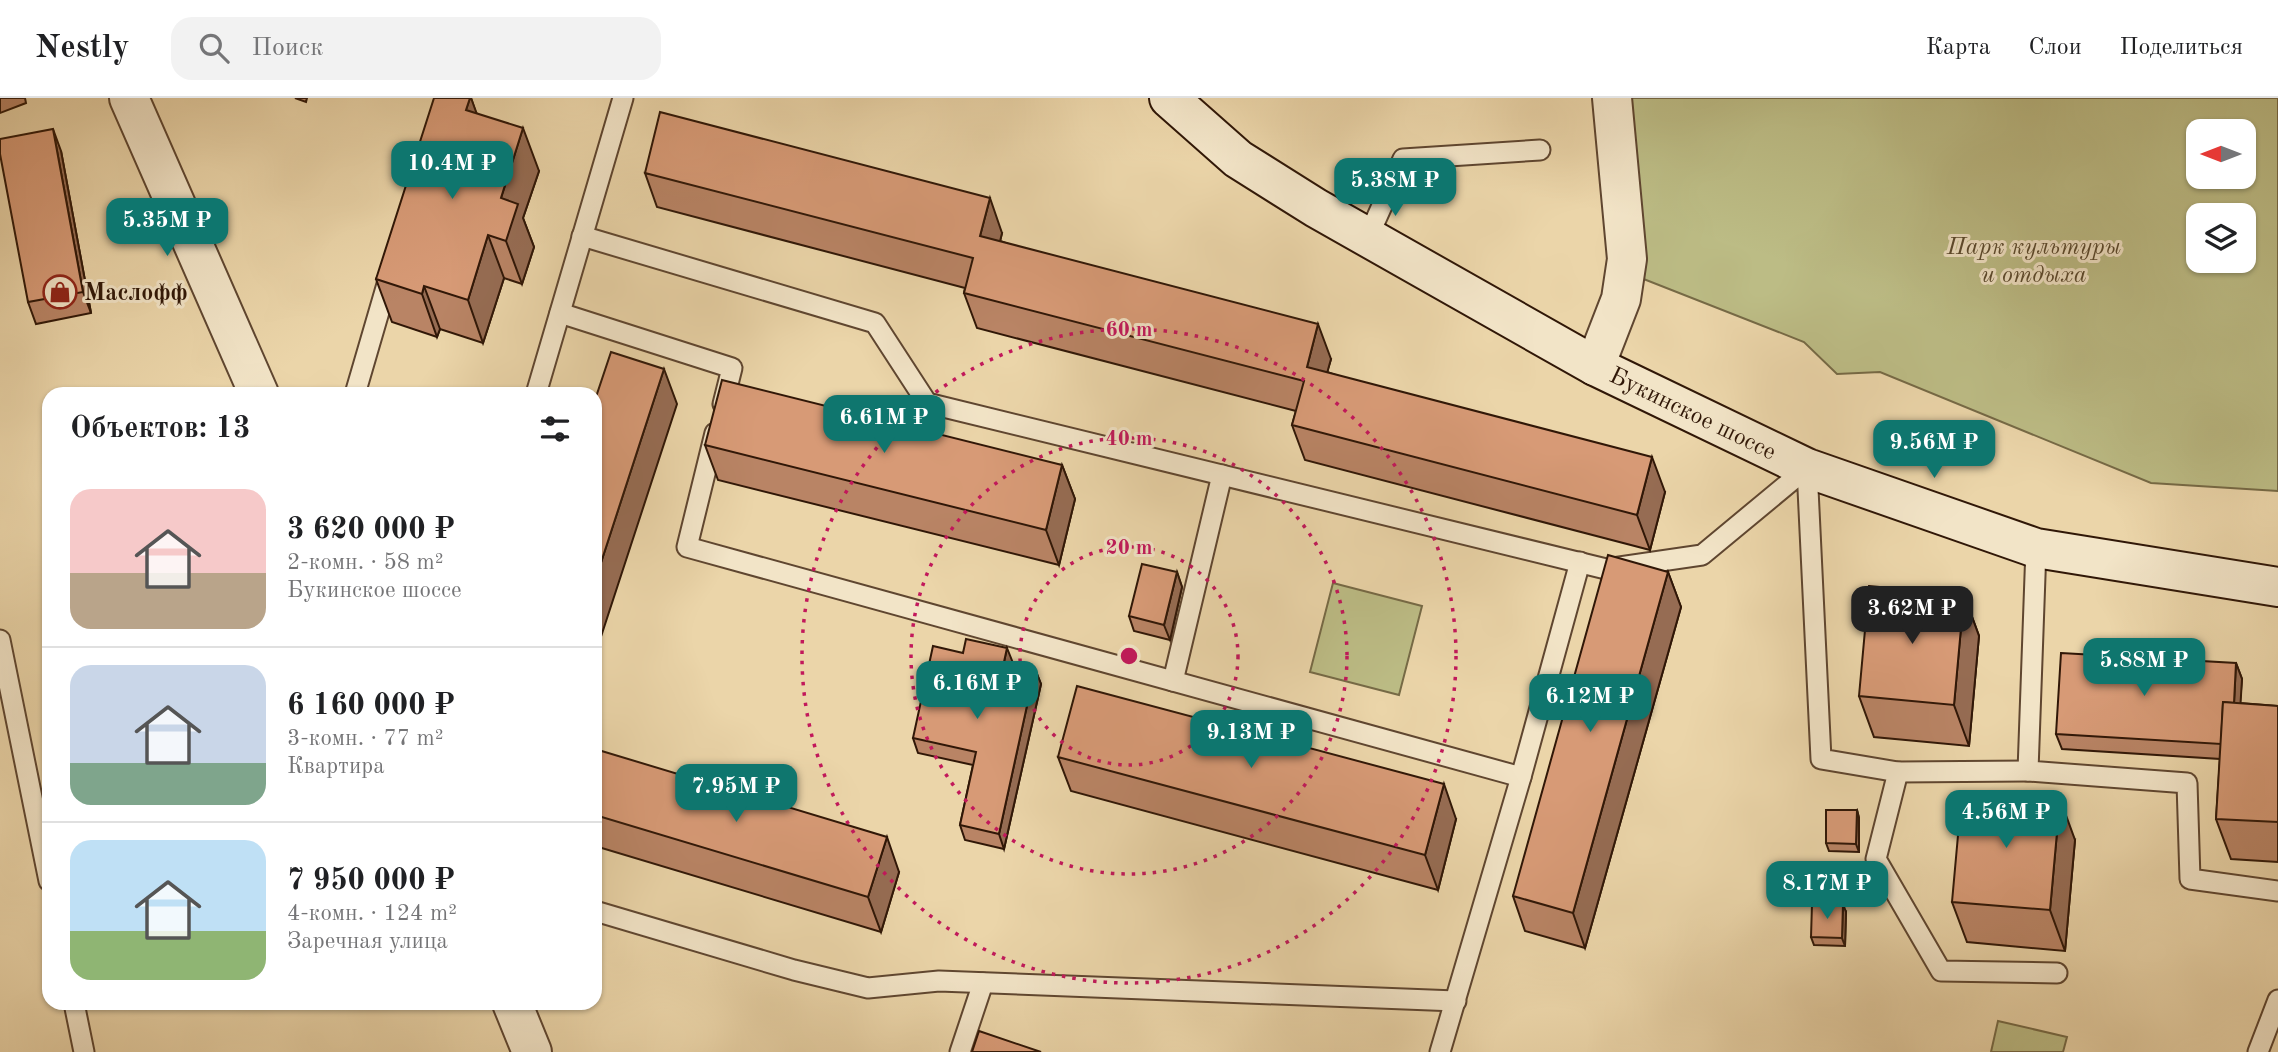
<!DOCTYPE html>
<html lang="ru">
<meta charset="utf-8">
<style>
:root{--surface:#fff;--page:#f2f2f2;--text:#202124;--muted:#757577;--line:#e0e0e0;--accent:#0f766e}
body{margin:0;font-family:"Old Standard TT",serif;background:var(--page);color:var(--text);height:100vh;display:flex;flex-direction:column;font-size:26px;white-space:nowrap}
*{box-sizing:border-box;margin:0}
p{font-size:23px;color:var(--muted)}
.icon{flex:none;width:38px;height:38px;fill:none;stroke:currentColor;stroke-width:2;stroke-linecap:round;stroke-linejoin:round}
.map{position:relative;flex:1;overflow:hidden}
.side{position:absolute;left:42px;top:289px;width:560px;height:623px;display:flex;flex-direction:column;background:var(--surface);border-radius:21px;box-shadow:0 2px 5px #0004}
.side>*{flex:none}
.needle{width:46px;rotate:270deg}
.buttons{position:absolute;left:2186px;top:21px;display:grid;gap:14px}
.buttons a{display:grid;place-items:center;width:70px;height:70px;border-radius:14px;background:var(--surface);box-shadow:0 2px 5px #0004;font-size:35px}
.price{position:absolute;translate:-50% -60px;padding:0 16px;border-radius:14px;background:var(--accent);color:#fff;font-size:23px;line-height:46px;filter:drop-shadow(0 2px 4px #0008)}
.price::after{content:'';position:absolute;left:50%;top:42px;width:21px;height:16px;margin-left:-10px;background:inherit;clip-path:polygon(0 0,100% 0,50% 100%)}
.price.on{background:#222;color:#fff}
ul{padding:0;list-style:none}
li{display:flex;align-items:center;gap:21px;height:175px;padding:0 28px}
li+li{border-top:2px solid var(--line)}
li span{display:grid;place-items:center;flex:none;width:196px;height:140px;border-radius:21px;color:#555}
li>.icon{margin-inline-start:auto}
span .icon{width:84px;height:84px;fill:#fffc;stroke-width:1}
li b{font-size:30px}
h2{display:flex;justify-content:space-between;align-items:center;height:84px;padding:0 28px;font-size:30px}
header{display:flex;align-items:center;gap:42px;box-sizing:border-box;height:98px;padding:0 35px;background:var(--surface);border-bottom:2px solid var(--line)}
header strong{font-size:33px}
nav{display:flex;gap:38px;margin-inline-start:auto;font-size:24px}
.search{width:490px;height:63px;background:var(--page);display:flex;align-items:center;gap:18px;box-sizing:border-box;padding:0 24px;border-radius:21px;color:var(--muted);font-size:26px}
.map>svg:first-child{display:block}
.green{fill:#bcbc85;stroke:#766a46;stroke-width:2;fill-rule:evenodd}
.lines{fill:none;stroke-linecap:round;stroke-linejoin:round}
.service-casing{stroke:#5f4630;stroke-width:23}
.minor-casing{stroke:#5f4630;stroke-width:42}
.secondary-casing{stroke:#301707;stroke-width:42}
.service{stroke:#f2e4c7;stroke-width:19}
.minor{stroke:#f2e4c7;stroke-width:38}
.secondary{stroke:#f2e4c7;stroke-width:38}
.wall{fill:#b98465;stroke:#301707;stroke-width:2}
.shaded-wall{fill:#966c53;stroke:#301707;stroke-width:2}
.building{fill:#d79a76;stroke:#301707;stroke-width:2}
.ring{fill:none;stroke:#c2185b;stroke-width:3.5;stroke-dasharray:3.5 7}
.labels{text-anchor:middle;stroke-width:6;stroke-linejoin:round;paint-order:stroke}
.park-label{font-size:24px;font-style:italic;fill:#5a492d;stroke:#f2e4c7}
.poi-label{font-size:24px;font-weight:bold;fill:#301707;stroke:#f2e4c7;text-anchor:start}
.street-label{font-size:24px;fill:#301707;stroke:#f2e4c7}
.centre{fill:#c2185b;stroke:#f2e4c7;stroke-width:3.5}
.ring-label{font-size:21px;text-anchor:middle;font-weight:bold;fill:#c2185b;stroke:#f2e4c7;stroke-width:6;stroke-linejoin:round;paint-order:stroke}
</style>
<header>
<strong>Nestly</strong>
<div class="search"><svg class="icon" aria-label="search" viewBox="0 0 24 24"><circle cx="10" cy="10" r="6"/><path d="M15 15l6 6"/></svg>Поиск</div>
<nav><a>Карта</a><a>Слои</a><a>Поделиться</a></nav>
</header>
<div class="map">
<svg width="2278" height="954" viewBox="0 0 2278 954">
<rect width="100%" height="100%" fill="#ebd5a9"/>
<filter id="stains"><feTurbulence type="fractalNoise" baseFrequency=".00286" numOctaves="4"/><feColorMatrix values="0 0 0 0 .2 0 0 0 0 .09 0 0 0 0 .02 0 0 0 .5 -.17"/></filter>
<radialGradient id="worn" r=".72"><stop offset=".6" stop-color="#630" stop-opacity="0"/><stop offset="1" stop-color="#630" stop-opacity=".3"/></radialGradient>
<g class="green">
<path d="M1625,0H2278V393L2151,385L1880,274L1837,276L1804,244L1641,180ZM2198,33H2244V79H2198ZM2198,117H2244V163H2198Z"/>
<polygon points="1333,485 1422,508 1399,597 1310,574"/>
<polygon points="1998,923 2067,939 2063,954 1991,954"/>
</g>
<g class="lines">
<defs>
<g id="service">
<polyline points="582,138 875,225 927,305 1606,471 1702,457 1807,370 1821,661 1898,674 2028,673"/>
<polyline points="1368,139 1403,61 1540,52"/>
<polyline points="560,215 732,270 723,306"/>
<polyline points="355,296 390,176"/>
<polyline points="536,296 623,0"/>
<polyline points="715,335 687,449 1521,679 1440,954"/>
<polyline points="2036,450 2028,673 2187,685 2190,781 2278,793"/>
<polyline points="0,542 49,783"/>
<polyline points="1173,583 1222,377"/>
<polyline points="1898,674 1876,761 1941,873 2057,875"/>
<polyline points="1521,679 1580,464"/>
<polyline points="595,813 794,872 868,890 939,883 1456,903"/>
<polyline points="74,905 84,954"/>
<polyline points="960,954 983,885"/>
<polyline points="2258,954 2278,902"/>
</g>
<g id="minor">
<polyline points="129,0 259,296"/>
<polyline points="1595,268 1621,201 1627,161 1612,0"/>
<polyline points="512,905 532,954"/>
</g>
<polyline id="secondary" points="1169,0 1238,61 1316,110 1595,268 1807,370 2036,450 2278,489"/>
</defs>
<use href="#service" class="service-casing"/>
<use href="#minor" class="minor-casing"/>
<use href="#secondary" class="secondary-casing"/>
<use href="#service" class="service"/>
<use href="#minor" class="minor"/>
<use href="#secondary" class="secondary"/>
</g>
<g class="wall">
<polygon points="0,0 25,0 26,5 0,15"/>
<polygon points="295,0 307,0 306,4"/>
<polygon points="471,0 476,15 539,73 523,120 534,149 522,186 504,180 483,245 440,231 437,239 392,224 376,181"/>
<polygon points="61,53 91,215 36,226 28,204"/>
<polygon points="645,75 1002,135 1000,143 1331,261 1327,274 1665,394 1650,452 1305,362 1292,327 1296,313 977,230 964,195 965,190 657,109"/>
<polygon points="705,347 1062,367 1075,401 1059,467 718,382"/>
<polygon points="1177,474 1182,489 1170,542 1134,533 1129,518"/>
<polygon points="1668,474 1681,509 1585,850 1525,833 1513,798"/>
<polygon points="1964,497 1979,538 1969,648 1874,639 1859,598"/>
<polygon points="1013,565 1035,571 1041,586 1004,751 965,742 960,727 973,667 918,655 913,640"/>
<polygon points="2236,565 2242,581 2240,605 2278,608 2278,764 2231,761 2216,721 2220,661 2062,651 2056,636"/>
<polygon points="595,651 899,774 881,834 595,748"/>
<polygon points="1058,659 1456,721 1438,792 1071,693"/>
<polygon points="1857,712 1859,720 1859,754 1829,753 1826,745"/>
<polygon points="2075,742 2065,853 1967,844 1952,804"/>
<polygon points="1846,814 1845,848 1814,847 1811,839"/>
</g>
<g class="shaded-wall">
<polygon points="470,0 471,0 486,41 466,12"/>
<polygon points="523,30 539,73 523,120 534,149 522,186 506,143 501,100"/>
<polygon points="53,31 61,53 91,215 83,194"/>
<polygon points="990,100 1002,135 993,173 980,138"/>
<polygon points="488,137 504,180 483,245 468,202"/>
<polygon points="424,188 440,231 437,239 422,196"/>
<polygon points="1318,226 1331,261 1319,304 1307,269"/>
<polygon points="664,271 677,306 595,557 595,483"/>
<polygon points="1652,359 1665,394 1650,452 1637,417"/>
<polygon points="1062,367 1075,401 1059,467 1046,432"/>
<polygon points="1177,474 1182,489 1170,542 1164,527"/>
<polygon points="1668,474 1681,509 1585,850 1573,815"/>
<polygon points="1964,497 1979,538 1969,648 1954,607"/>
<polygon points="1007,550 1013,565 1010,580 1004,564"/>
<polygon points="2236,565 2242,581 2237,662 2232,647"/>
<polygon points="1035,571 1041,586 1004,751 999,736"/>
<polygon points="1444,686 1456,721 1438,792 1425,757"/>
<polygon points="2060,701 2075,742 2065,853 2050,812"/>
<polygon points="1857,712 1859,720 1859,754 1856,746"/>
<polygon points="887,739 899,774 881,834 868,799"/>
<polygon points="1843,806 1846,814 1845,848 1842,840"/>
</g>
<g class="building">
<polygon points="434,0 470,0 466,12 523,30 501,100 518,106 506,143 488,137 468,202 424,188 422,196 376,181"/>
<polygon points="660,14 990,100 980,138 1318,226 1307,269 1652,359 1637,417 1292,327 1304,283 964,195 973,160 645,75"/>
<polygon points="53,31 83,194 28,204 0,56 0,41"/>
<polygon points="611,254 664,271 595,483 595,302"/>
<polygon points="722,282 1062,367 1046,432 705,347"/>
<polygon points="1608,457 1668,474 1573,815 1513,798"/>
<polygon points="1142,466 1177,474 1164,527 1129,518"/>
<polygon points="1869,488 1964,497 1954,607 1859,598"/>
<polygon points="966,541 1007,550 1004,564 1035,571 999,736 960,727 976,654 913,640 933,548 963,555"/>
<polygon points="2061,555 2236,565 2234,605 2223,604 2221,646 2056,636"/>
<polygon points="1077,588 1444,686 1425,757 1058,659"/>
<polygon points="2223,604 2278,608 2278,724 2216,721"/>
<polygon points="595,651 887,739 868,799 595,717"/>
<polygon points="1962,693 2060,701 2050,812 1952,804"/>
<polygon points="1826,712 1857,712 1856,746 1826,745"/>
<polygon points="1812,806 1843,806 1842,840 1811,839"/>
<polygon points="979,933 1041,954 972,954"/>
</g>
<g class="ring">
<circle cx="1129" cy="558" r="109"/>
<circle cx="1129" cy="558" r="218"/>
<circle cx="1129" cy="558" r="327"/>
</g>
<defs>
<symbol id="shop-ring" viewBox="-11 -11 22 22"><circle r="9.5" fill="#f2e4c7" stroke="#8f2418" stroke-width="1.5"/><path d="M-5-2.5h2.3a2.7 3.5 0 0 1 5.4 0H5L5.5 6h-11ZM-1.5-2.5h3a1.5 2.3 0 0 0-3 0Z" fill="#8f2418"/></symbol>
</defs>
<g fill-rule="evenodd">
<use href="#shop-ring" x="41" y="175" width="38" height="38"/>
</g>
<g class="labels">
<g class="park-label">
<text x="2034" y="156">Парк культуры<tspan x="2034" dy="28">и отдыха</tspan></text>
</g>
<g class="poi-label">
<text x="84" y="202">Маслофф</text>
</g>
<g class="street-label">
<text transform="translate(1693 315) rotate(26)" y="8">Букинское шоссе</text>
</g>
</g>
<circle cx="1129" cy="558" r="10" class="centre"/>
<g class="ring-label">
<text x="1129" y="238">60 m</text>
<text x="1129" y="347">40 m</text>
<text x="1129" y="456">20 m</text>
</g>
<rect width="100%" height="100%" filter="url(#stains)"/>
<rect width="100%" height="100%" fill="url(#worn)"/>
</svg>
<div class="buttons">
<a><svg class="needle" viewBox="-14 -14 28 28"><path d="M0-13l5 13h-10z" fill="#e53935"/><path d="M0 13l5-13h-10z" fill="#757577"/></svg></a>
<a><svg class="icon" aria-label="layers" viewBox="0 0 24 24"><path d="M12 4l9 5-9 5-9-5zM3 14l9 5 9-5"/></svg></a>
</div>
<b class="price" style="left:452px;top:103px">10.4M ₽</b>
<b class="price" style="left:1395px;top:120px">5.38M ₽</b>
<b class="price" style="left:167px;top:160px">5.35M ₽</b>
<b class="price" style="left:884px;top:357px">6.61M ₽</b>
<b class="price" style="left:1934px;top:382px">9.56M ₽</b>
<b class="price on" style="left:1912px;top:548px">3.62M ₽</b>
<b class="price" style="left:2144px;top:600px">5.88M ₽</b>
<b class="price" style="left:977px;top:623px">6.16M ₽</b>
<b class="price" style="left:1590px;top:636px">6.12M ₽</b>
<b class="price" style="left:1251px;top:672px">9.13M ₽</b>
<b class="price" style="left:736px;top:726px">7.95M ₽</b>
<b class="price" style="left:2006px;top:752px">4.56M ₽</b>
<b class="price" style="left:1827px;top:823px">8.17M ₽</b>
<section class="side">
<h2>Объектов: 13<svg class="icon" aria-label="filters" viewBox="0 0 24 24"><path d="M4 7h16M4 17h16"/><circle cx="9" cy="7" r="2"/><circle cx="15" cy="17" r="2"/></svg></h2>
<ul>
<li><span style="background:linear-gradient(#f6c9c9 60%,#b9a48a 0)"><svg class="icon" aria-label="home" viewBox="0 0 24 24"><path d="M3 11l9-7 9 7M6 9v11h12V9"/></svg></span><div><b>3 620 000 ₽</b><p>2-комн. · 58 m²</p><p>Букинское шоссе</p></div></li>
<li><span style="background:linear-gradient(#c9d6e8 70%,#7fa58c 0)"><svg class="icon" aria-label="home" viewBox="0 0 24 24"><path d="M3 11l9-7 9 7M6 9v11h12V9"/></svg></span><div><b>6 160 000 ₽</b><p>3-комн. · 77 m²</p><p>Квартира</p></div></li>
<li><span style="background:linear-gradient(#bfe0f5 65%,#8fb573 0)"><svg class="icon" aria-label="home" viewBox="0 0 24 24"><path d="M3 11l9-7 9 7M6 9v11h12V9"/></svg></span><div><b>7 950 000 ₽</b><p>4-комн. · 124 m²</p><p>Заречная улица</p></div></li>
</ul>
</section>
</div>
